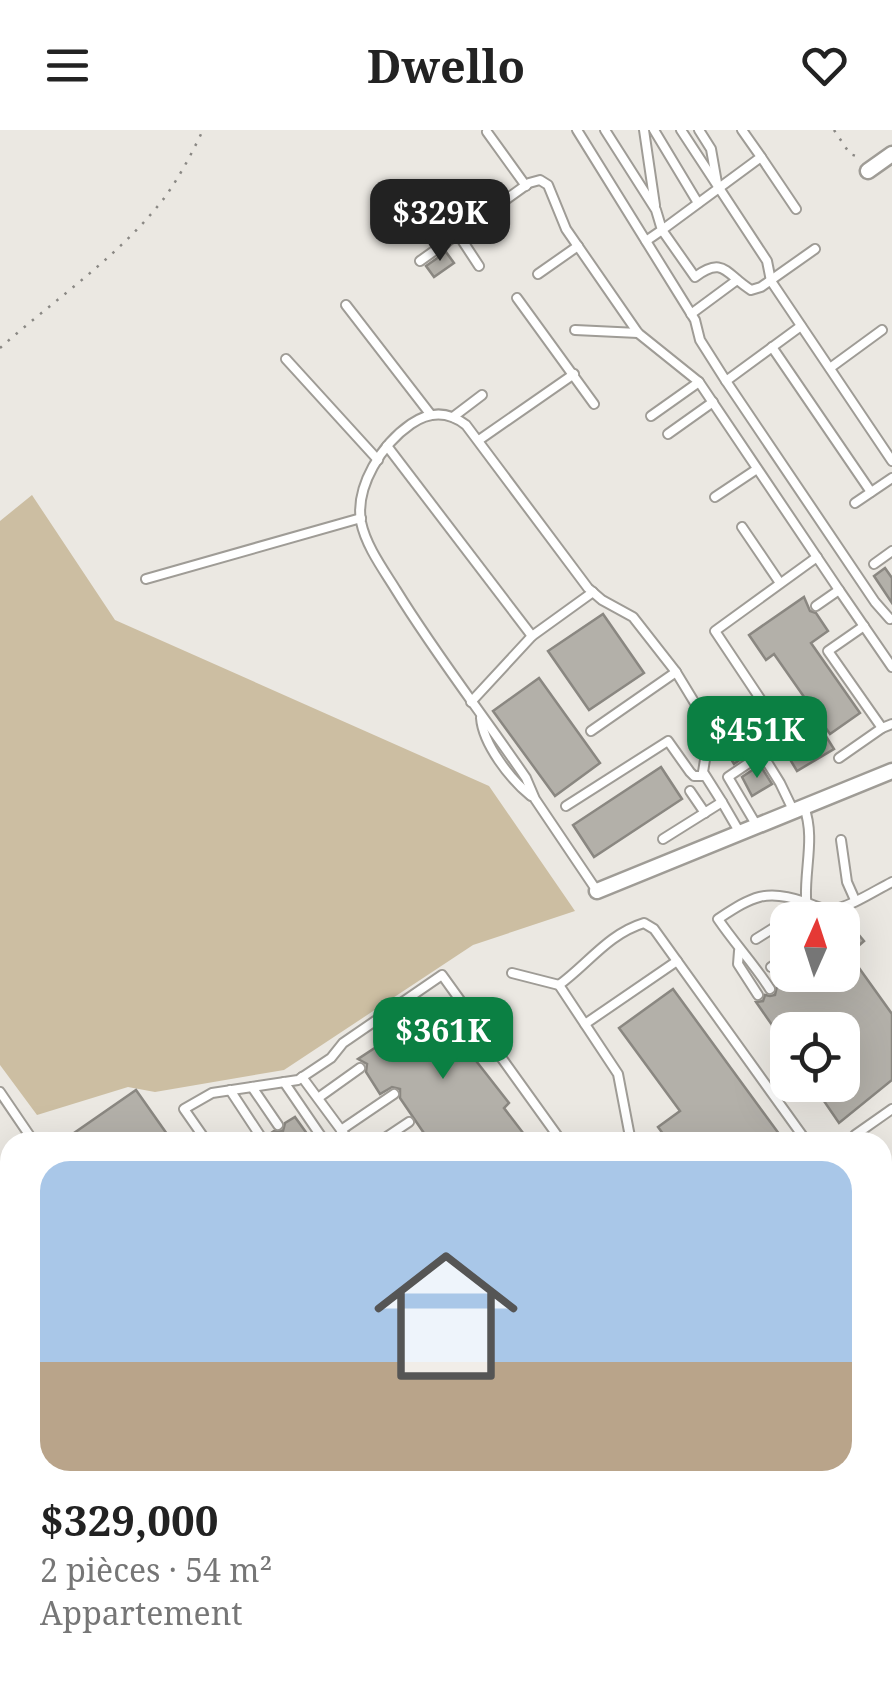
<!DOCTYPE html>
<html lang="fr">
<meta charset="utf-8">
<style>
:root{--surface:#fff;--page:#f6f6f6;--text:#222;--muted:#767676;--line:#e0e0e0;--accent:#0b8043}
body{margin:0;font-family:"Noto Serif",serif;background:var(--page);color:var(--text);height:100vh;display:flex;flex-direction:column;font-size:38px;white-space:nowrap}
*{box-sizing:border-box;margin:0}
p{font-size:32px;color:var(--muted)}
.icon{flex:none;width:55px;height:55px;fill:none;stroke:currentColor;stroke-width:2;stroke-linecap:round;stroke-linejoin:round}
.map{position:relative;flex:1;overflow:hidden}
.drawer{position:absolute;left:0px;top:1002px;width:892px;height:552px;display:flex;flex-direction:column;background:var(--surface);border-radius:30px 30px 0 0;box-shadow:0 10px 40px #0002}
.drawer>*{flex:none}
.needle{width:65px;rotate:3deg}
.buttons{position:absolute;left:770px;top:772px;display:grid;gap:20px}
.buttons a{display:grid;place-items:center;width:90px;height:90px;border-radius:20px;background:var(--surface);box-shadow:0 10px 40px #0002;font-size:50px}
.price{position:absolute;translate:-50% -85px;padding:0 22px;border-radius:20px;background:var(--accent);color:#fff;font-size:32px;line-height:65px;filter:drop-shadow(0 2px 5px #0008)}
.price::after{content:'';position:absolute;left:50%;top:60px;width:30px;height:22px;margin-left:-15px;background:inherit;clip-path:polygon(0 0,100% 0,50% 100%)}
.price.active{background:#222;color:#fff}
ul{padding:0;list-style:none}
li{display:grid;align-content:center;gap:20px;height:530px;padding:0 40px}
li+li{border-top:2px solid var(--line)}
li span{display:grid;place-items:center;height:310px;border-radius:30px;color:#555}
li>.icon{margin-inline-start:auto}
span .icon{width:180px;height:180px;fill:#fffc;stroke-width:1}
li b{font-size:42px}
header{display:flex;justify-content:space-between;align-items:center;height:130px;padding:0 40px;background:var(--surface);font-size:45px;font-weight:700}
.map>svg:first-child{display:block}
.green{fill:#ccbea2}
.building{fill:#b3b0a9;stroke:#8a8781;stroke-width:2.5}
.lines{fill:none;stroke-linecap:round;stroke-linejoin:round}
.lane-casing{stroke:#9f9c96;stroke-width:12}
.street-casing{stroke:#9f9c96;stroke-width:19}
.path{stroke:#8a8884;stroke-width:2.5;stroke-dasharray:2.5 8;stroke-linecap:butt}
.lane{stroke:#fff;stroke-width:8}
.street{stroke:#fff;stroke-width:14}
</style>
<header><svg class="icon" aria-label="menu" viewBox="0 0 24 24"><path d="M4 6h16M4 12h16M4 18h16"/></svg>Dwello<svg class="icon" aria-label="heart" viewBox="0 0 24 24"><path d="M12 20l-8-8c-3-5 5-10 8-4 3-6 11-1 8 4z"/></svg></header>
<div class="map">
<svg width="892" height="1554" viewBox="0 0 892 1554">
<rect width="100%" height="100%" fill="#ebe8e2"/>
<polygon class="green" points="32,365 115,490 489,656 575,781 473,815 284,940 155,962 128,957 37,985 0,935 0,391"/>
<g class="building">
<polygon points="458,51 471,68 462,71 457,79 453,77 447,78 445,86 433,70"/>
<polygon points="446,122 454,133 434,147 426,136"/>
<polygon points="885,438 892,448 892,473 874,446"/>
<polygon points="804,467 810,481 816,483 828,501 811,513 860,583 830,604 774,524 766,530 749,505"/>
<polygon points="603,484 644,543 589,580 548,521"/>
<polygon points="539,548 600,633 555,666 493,581"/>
<polygon points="754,597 763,613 734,634 723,616"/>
<polygon points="822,600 834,619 797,641 785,621"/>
<polygon points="760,635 772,654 752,666 742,647"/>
<polygon points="661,637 682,669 594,727 573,695"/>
<polygon points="854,799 864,811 849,824 892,884 892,950 839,993 813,955 842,955 842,900 788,900 788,918 756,872 763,871 765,865 770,866 775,865 777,856 792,845 842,845 842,807"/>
<polygon points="673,859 785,1012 669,1012 658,997 680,981 619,898"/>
<polygon points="445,872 480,921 473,927 509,973 504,978 530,1012 430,1012 400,968 400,959 392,957 380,964 366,942 367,934 358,929"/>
<polygon points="136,960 167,1004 156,1012 61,1012"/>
<polygon points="295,987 313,1012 266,1012 268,1005 274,1001 283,1001 285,993"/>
</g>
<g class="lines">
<defs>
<g id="lane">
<polyline points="577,0 695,190 700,210 726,251"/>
<polyline points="605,0 656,80 662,100 646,111"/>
<polyline points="644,0 655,75"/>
<polyline points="654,0 698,73"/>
<polyline points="681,0 767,131 771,151 892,331"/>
<polyline points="699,0 711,19 717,53"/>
<path d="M742,0L761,27L662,100L695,147C724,125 726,145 751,160L761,157L815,119"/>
<polyline points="487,2 526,56"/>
<polyline points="761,27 796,79"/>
<polyline points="412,62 446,113"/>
<polyline points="467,77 476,91"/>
<polyline points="452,84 463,101"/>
<polyline points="458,104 479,136"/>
<polyline points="420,131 529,53 540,50 548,55 566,99 638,203 699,252 839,460"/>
<polyline points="538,144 578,116"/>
<polyline points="517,168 594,274"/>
<polyline points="346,175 431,285"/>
<polyline points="691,184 737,150"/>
<polyline points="801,196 726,251 875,472 890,489"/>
<polyline points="575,200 638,203"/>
<polyline points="772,217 871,362"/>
<polyline points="286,229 378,330"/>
<polyline points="830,238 882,200"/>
<polyline points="651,286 699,252"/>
<polyline points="453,287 482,265"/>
<polyline points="668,304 713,272"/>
<polyline points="479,310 574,244"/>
<polyline points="387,316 532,506"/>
<polyline points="715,367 757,339"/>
<polyline points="855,373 892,348"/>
<polyline points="742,397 780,453"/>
<polyline points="874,434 892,421"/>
<polyline points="146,449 361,388"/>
<polyline points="816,476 839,460 892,537"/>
<polyline points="864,496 828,521 882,598"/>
<polyline points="471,572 532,506 593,462"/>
<polyline points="767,579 715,501 817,427"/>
<path d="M481,588C483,614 510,649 531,666"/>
<polyline points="591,601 676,542 707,593 709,605 703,642 722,672"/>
<polyline points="839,628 882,598 892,594"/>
<polyline points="690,661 705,683"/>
<polyline points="566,676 668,611 690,642 694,646 704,646"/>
<path d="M804,677C815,706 805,737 806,767C806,775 810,782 811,790"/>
<polyline points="757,696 728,647 762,624 780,653 794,682"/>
<polyline points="663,709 722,672 740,703"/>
<polyline points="841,710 847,752 855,770"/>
<path d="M597,761L535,669L526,648C483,585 436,525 396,460C383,439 366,416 361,392C355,356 382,314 411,294C430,281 448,281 466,295L588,458L602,470L633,487L676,542"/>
<polyline points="756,809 799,782 805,773"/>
<polyline points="739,821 738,834 758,865"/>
<polyline points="771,837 788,826"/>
<polyline points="512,843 559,855"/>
<path d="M770,859C754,834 735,814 718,789C752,767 765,758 805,772C815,776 825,781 835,779C852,776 876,760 892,752"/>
<polyline points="585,894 677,831"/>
<polyline points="302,947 350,1012"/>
<polyline points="284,952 325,1012"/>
<polyline points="252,957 278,995"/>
<polyline points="230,960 261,1007"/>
<polyline points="0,962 34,1012"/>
<polyline points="318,968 360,938"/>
<polyline points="341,1000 394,964"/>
<polyline points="855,1005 892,979"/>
<polyline points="207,1012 184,979 212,963 298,950 331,928 343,913 442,845 562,1012"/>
<polyline points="379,1012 409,992"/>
<path d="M631,1012L618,944L559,855C588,834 608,804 644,793L654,799L807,1012"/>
<polyline points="882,1062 892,1076"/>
<polyline points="882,1117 892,1110"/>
<polyline points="0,1124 10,1117"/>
<polyline points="882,1307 892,1300"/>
<polyline points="882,1529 892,1539"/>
<polyline points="399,1545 406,1554"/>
<polyline points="432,1545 438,1554"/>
<polyline points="487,1545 493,1554"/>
<polyline points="667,1545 673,1554"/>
<polyline points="847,1545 853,1554"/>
<polyline points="262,1554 275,1545"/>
<polyline points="623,1554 635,1545"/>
</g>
<g id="street">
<polyline points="868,41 892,24"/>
<polyline points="597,761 892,641"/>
<polyline points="882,1054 892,1047"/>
<polyline points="164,1554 177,1545"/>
</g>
</defs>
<use href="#lane" class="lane-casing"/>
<use href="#street" class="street-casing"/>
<g class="path">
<polyline points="834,0 850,24 859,27"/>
<path d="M0,218C55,169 120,126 165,67C180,46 192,23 203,0"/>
</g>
<use href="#lane" class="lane"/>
<use href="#street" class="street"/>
</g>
</svg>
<div class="buttons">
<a><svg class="needle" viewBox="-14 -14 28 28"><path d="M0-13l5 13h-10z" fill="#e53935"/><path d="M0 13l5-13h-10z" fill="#767676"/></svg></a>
<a><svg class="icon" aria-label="locate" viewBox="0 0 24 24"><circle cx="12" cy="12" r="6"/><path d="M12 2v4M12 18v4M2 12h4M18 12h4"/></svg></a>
</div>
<b class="price active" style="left:440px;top:134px">$329K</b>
<b class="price" style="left:757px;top:651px">$451K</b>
<b class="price" style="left:443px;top:952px">$361K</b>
<section class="drawer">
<ul>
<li><span style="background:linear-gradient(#a9c7e8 65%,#b9a48a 0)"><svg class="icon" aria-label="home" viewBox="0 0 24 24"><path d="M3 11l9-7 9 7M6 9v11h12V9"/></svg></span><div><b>$329,000</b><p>2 pièces · 54 m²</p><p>Appartement</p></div></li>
</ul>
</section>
</div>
